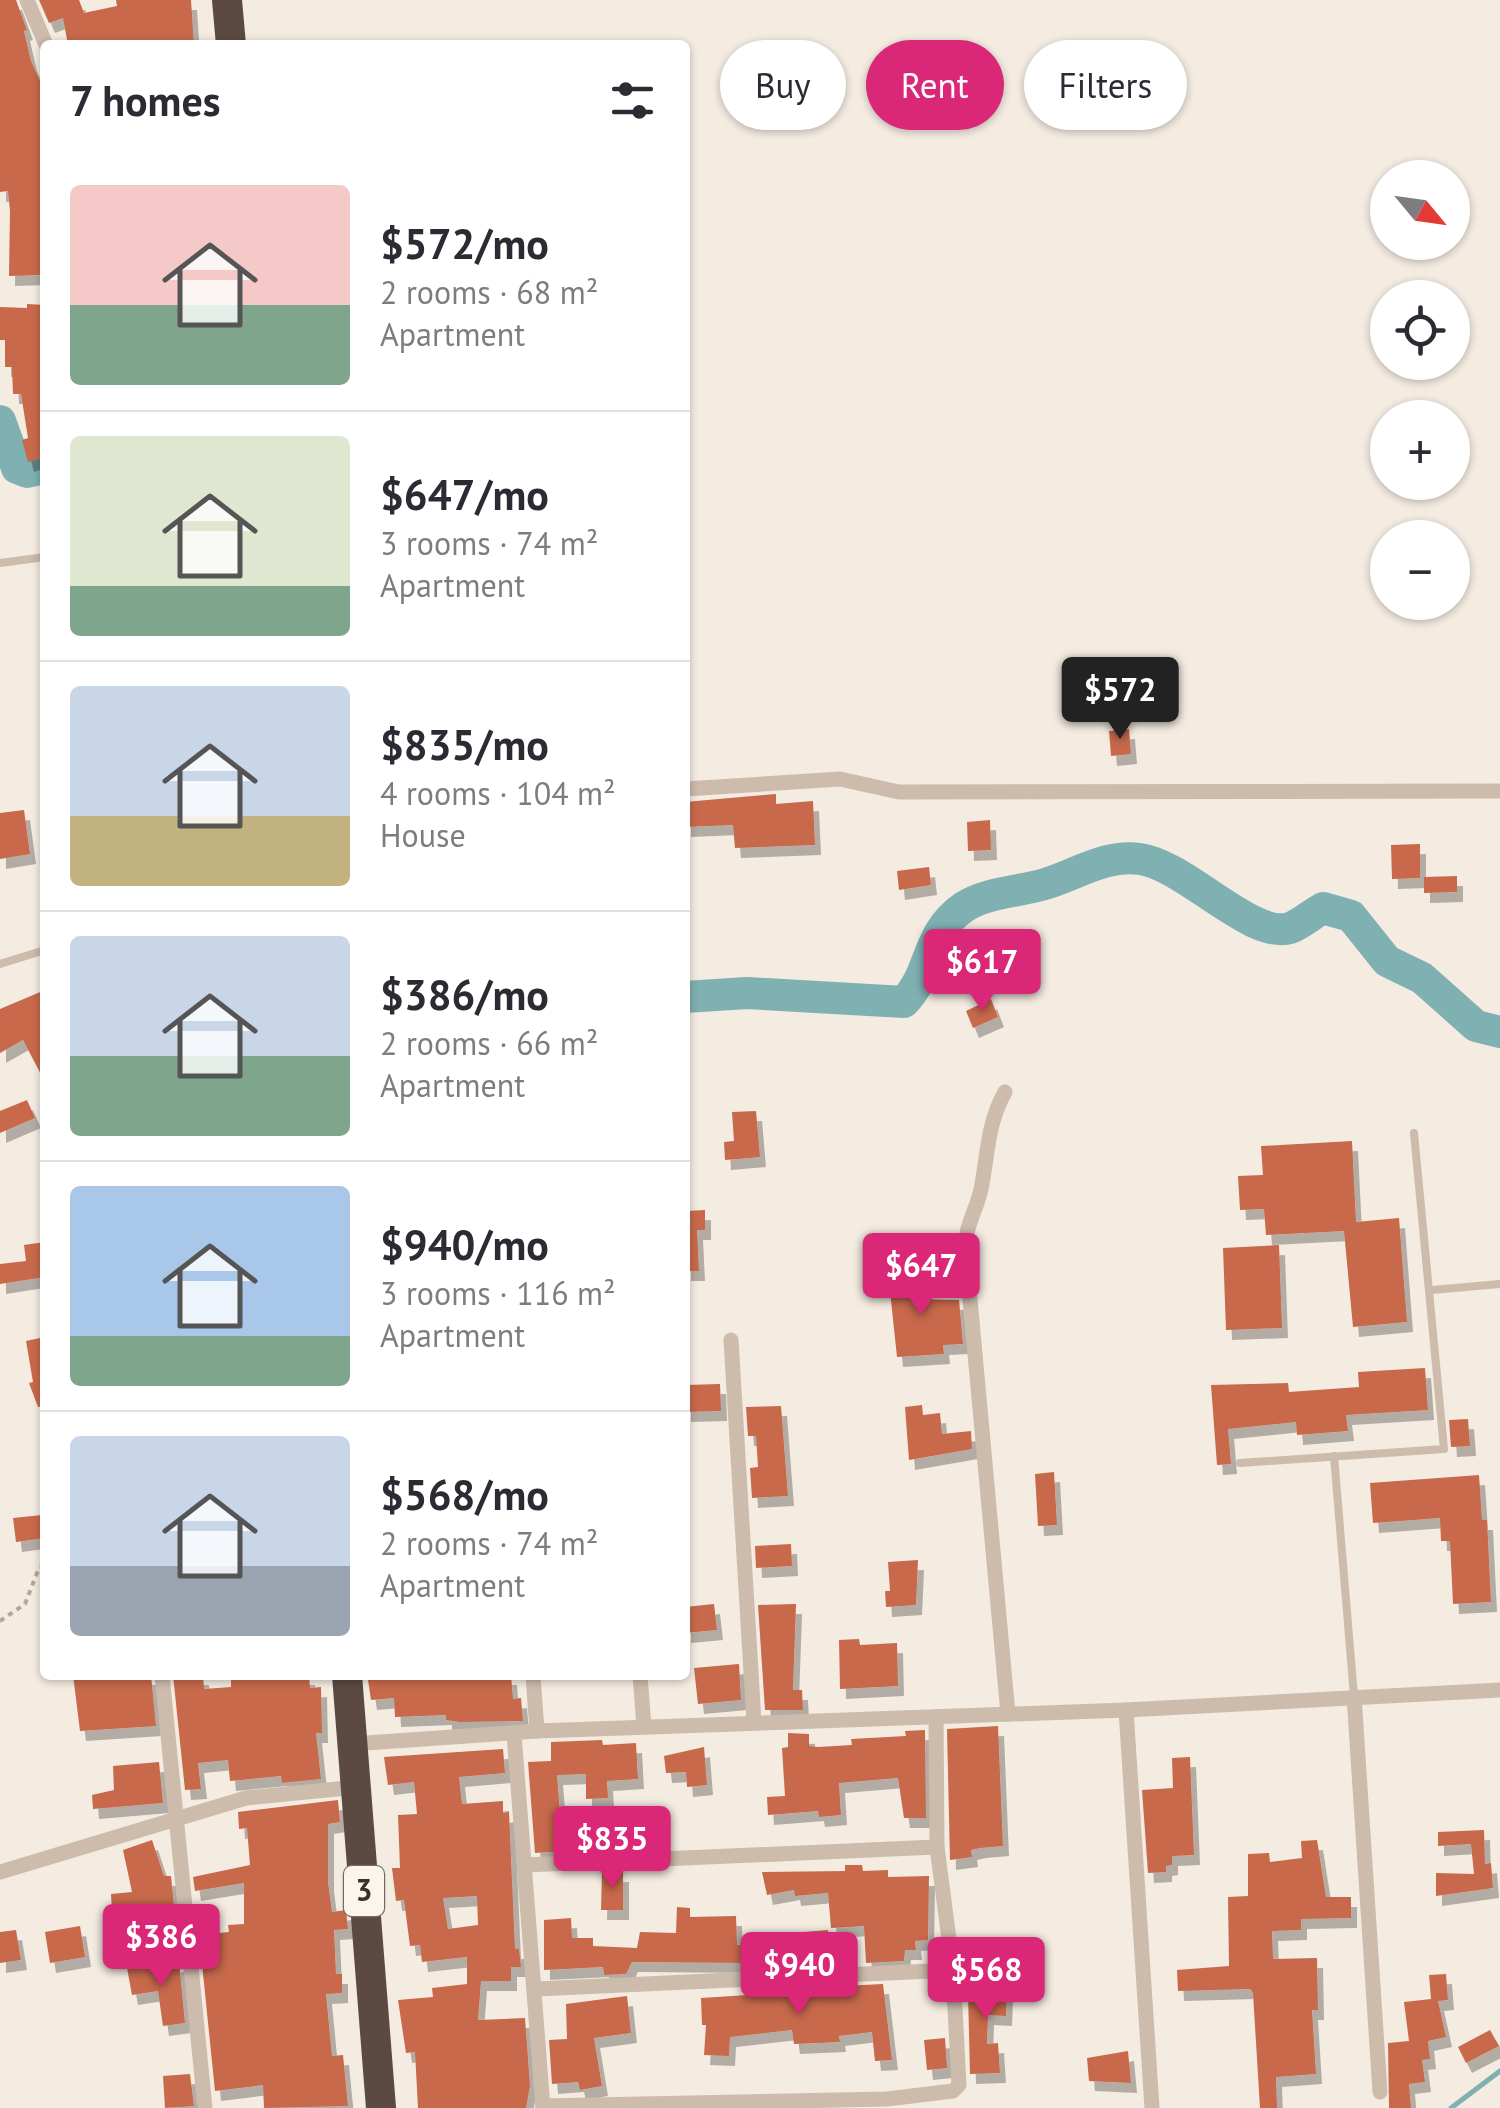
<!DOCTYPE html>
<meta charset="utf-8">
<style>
:root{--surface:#fff;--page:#f7f7f7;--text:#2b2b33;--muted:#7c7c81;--line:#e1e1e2;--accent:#db2777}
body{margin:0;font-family:"PT Sans",sans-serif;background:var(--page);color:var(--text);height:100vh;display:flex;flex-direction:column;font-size:38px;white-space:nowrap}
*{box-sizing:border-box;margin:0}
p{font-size:32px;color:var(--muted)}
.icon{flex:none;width:55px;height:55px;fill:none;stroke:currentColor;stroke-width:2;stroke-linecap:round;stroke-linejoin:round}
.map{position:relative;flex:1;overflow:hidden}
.panel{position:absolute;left:40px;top:40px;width:650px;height:1640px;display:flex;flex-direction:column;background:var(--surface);border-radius:10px;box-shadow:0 2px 8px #0004}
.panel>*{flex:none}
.hud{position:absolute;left:720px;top:40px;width:630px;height:90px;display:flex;gap:20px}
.needle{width:65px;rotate:119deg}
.fabs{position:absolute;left:1370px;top:160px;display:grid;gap:20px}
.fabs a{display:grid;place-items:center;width:100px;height:100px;border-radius:50%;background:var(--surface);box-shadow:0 2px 8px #0004;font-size:50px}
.price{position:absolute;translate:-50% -85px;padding:0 22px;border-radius:10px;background:var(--accent);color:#fff;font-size:32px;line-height:65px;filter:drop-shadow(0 2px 5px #0008)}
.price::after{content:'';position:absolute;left:50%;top:60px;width:30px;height:22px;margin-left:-15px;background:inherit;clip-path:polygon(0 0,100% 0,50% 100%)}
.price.selected{background:#222;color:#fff}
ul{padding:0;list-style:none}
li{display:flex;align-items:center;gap:30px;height:250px;padding:0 30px}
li+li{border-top:2px solid var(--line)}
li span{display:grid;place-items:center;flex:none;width:280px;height:200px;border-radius:10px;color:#555}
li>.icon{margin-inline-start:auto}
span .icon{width:120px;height:120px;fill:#fffc;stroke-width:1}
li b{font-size:42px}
h2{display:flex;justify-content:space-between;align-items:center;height:120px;padding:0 30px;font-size:42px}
.chip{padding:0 35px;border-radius:45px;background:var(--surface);box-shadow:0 2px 8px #0004;font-size:35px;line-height:90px}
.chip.selected{background:var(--accent);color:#fff}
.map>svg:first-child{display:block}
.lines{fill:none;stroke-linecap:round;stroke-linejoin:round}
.stream{stroke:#7fb0b2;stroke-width:5}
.river{stroke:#7fb0b2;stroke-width:32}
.building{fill:#c8694b;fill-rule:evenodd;filter:url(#shadow)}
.path{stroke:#b9a596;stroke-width:4;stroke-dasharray:5 5;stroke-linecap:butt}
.lane{stroke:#cdbbac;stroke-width:8}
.street{stroke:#cdbbac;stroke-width:15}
.highway{stroke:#5c4a42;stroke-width:30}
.labels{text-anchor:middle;stroke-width:8;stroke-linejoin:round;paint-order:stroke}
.shield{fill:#fbf5ee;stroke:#756b66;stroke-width:2.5}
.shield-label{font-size:30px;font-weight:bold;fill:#3b302b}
</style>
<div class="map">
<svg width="1500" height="2108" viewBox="0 0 1500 2108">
<defs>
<filter id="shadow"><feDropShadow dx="6" dy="10" stdDeviation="0" flood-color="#0004"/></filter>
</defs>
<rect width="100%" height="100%" fill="#f4ebe1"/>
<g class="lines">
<polyline class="stream" points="1451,2108 1500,2071"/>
<g class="river">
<polyline points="0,421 17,468 27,472 45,468"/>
<path d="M685,997L747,993L904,1002C933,972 925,934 964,907C987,892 1018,892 1045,884C1076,875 1105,854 1140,859C1185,865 1252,940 1290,928C1301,924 1312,914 1323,908L1351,916L1387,961L1422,978L1476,1026L1500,1032"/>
</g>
</g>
<g class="building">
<polygon points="0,0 16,0 27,30 24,31 31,61 45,92 41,275 9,276 10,211 8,191 0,192"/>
<polygon points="39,0 79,0 84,13 117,6 116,0 191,0 194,45 68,45 63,18 49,23"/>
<polygon points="27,304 45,305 45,457 28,462 22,440 28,438 21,394 13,394 12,367 5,367 5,340 0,340 0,307 27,308"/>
<polygon points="1129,729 1131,754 1111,756 1109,731"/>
<polygon points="776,794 776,804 813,801 815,845 735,848 733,825 685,827 685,802"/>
<polygon points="24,810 30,854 0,859 0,813"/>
<polygon points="990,820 991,850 968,851 967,822"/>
<polygon points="1420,844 1420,878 1392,879 1391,845"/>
<polygon points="929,867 931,885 899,890 897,871"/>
<polygon points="1457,876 1457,892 1424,893 1424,877"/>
<polygon points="45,990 45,1082 23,1040 0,1053 0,1009"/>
<polygon points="991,999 998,1017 973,1028 966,1011"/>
<polygon points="27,1100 35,1118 0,1133 0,1111"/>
<polygon points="756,1111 760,1157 725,1160 724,1142 734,1141 732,1112"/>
<polygon points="1352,1141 1356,1222 1399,1218 1407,1322 1353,1327 1344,1231 1266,1235 1264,1209 1240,1210 1238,1176 1263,1175 1261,1146"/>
<polygon points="705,1210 705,1230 697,1230 699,1271 685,1271 685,1211"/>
<polygon points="45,1242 45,1277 0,1284 0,1264 26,1261 24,1245"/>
<polygon points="1279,1245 1282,1328 1226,1330 1223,1248"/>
<polygon points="909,1261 912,1299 959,1300 963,1344 943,1345 944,1354 897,1357 887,1263"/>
<polygon points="45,1337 45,1406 38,1407 29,1383 33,1382 26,1341"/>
<polygon points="1425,1368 1428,1410 1346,1415 1348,1431 1297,1435 1296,1422 1228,1429 1231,1464 1217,1465 1211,1385 1288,1383 1289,1392 1359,1387 1358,1372"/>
<polygon points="720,1384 721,1411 685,1412 685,1385"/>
<polygon points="922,1405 923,1415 940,1413 942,1434 971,1431 972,1449 909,1460 905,1407"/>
<polygon points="781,1406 788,1496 752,1498 750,1468 758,1467 756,1436 748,1436 746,1407"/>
<polygon points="1468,1419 1470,1446 1451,1447 1449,1420"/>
<polygon points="1054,1472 1057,1525 1038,1526 1035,1474"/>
<polygon points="1479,1475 1482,1520 1487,1520 1491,1602 1453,1604 1450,1541 1441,1541 1440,1518 1373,1523 1370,1483"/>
<polygon points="42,1515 45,1538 16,1542 13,1518"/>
<polygon points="791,1544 792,1566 756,1568 755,1546"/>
<polygon points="918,1560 916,1605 886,1607 885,1591 890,1591 888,1562"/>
<polygon points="714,1604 717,1630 685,1633 685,1607"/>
<polygon points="796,1604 793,1690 802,1690 803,1710 765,1710 758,1605"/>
<polygon points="859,1639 860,1645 897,1643 898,1686 840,1689 839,1640"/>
<polygon points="739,1664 741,1700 698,1704 694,1668"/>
<polygon points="73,1675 151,1675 156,1726 80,1731"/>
<polygon points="173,1675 203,1675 204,1689 231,1687 231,1675 309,1675 310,1688 321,1687 322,1733 316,1733 321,1779 282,1783 281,1776 230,1781 228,1760 198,1763 201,1789 185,1790"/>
<polygon points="393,1675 511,1675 513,1699 521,1698 523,1721 460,1722 446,1720 446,1715 395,1717 394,1698 371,1700 368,1680"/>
<polygon points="998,1726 1003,1846 980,1848 971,1850 972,1857 950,1860 947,1729"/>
<polygon points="925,1730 926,1818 904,1818 898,1778 839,1783 841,1815 819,1817 818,1811 768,1815 767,1797 785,1796 782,1748 788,1747 788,1733 809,1734 809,1746 818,1747 852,1745 851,1739 906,1736 905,1731"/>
<polygon points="602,1740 603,1745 636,1743 638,1779 607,1781 608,1798 586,1799 586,1774 557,1775 563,1851 535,1853 528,1762 551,1761 551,1742"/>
<polygon points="704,1747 707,1785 687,1787 686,1772 666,1773 664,1756"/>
<path d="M503,1749L505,1773L459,1777L462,1804L503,1801V1813L509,1812L515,1949H519L521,1967H511V1981H481L478,2020L525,2018L530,2086L526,2108H418L415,2052L406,2053L398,2000L433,1997L432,1988L467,1984V1957L422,1962L420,1945L410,1946L404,1900L396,1901L392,1868H400L398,1815L417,1814L414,1782L388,1785L384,1757ZM477,1896L478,1925L448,1929L443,1898Z"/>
<polygon points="1190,1757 1194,1855 1172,1856 1172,1865 1166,1866 1166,1872 1148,1873 1142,1790 1173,1788 1172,1758"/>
<polygon points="159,1762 163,1803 93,1809 92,1795 114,1790 113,1766"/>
<polygon points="338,1800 340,1822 328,1824 328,1882 332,1912 346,1910 348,1929 334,1930 336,1974 342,1974 342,1993 326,1994 332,2056 343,2055 348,2106 264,2108 263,2085 215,2091 201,1954 211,1952 209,1934 229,1932 228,1925 244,1924 244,1883 195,1891 193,1877 250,1865 247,1828 239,1829 238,1812"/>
<polygon points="1484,1830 1485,1864 1491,1863 1493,1888 1436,1896 1436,1873 1474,1874 1471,1844 1438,1846 1438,1832"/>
<polygon points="152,1840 164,1876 171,1876 174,1906 112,1913 111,1894 132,1892 123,1850"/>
<polygon points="1317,1840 1326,1897 1351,1897 1351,1918 1301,1919 1301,1930 1272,1931 1273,1959 1317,1958 1318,2010 1312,2010 1316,2074 1276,2077 1277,2108 1260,2108 1253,1993 1250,1989 1178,1991 1177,1970 1229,1966 1228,1897 1248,1896 1248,1854 1269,1853 1270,1862 1302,1858 1301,1841"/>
<polygon points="845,1865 862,1865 863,1871 888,1870 888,1877 929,1876 928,1940 915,1941 916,1950 905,1950 904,1961 866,1963 864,1926 831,1928 828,1893 795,1896 794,1890 767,1895 762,1872 845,1871"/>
<polygon points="623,1872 623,1910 601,1910 602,1873"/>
<polygon points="677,1907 690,1908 690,1917 736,1916 737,1945 805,1941 804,1932 828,1930 830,1964 752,1967 752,1963 632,1962 626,1974 604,1975 603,1967 544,1970 544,1920 571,1918 572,1938 593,1938 593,1946 637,1948 640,1932 676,1933"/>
<polygon points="80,1926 85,1957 50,1963 45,1932"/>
<polygon points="16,1930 21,1960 0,1963 0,1932"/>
<polygon points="179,1962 185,2023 163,2026 158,1991 132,1995 127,1968"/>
<polygon points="982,1974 1011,1975 1011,1991 1007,1991 1006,2016 988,2015 987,2044 998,2043 1000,2073 970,2074 968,1992 982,1993"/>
<polygon points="1446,1974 1448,2000 1438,2001 1446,2037 1428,2041 1430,2059 1422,2060 1425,2082 1409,2084 1411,2108 1389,2108 1388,2043 1409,2041 1404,2002 1431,1999 1429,1975"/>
<polygon points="883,1984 892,2060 875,2061 872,2032 839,2036 840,2042 794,2044 792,2030 730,2037 729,2056 704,2055 706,2025 702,2025 701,1998 765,1994 765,1990"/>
<polygon points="627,1996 631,2033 594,2038 602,2086 580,2090 578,2082 552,2084 549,2040 567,2039 566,2004"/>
<polygon points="1490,2030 1499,2046 1466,2063 1458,2047"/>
<polygon points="945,2038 947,2068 927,2070 924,2040"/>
<polygon points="1128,2051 1131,2083 1089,2081 1087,2058"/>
<polygon points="190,2074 194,2106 165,2108 163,2076"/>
</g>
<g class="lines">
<polyline class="path" points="0,1621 25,1604 39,1568 45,1565"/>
<g class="lane">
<polyline points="0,563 45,557"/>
<polyline points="0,964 45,950"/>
<polyline points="1432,1290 1500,1284"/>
<polyline points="1334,1456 1354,1696"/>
<polyline points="1240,1463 1444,1449 1414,1133"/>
</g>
<g class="street">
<polyline points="27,0 46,45"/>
<polyline points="685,789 840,779 899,792 1500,791"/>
<path d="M1005,1092C988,1122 988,1151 982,1184C979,1206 966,1223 965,1245L1008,1714"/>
<polyline points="731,1340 754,1722"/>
<polyline points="162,1675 205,2108"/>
<polyline points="533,1675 537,1731"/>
<polyline points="640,1675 644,1727"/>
<polyline points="1354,1696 1380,2092"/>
<polyline points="1126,1710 1152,2108"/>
<polyline points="514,1734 543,2108"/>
<polyline points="352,1744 537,1731 1126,1710 1500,1690"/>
<polyline points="525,1865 937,1847"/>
<polyline points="0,1872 246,1798 357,1787"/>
<polyline points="536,1989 953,1970"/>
<polyline points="543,2106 887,2099 953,2091 959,2085 953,1970 937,1847 936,1717"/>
</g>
<g class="highway">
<polyline points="227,0 231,45"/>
<polyline points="347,1675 381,2108"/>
</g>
</g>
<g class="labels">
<rect class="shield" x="344" y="1866" width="40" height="50" rx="8"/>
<g class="shield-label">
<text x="364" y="1901">3</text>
</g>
</g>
</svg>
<div class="fabs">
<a><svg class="needle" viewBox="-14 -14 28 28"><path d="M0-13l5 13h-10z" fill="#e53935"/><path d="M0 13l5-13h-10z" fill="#7c7c81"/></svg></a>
<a><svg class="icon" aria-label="locate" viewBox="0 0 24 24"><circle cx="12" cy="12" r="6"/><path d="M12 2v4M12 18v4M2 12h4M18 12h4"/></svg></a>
<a>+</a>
<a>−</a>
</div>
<b class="price selected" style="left:1120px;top:742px">$572</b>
<b class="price" style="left:982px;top:1014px">$617</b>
<b class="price" style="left:921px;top:1318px">$647</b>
<b class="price" style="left:612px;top:1891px">$835</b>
<b class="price" style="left:161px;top:1989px">$386</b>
<b class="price" style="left:799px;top:2017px">$940</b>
<b class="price" style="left:986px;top:2022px">$568</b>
<div class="hud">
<a class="chip">Buy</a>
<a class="chip selected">Rent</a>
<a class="chip">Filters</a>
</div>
<section class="panel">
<h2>7 homes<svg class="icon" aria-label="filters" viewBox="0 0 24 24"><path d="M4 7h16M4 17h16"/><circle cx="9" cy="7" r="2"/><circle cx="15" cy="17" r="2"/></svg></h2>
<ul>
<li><span style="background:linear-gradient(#f6c9c9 60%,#7fa58c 0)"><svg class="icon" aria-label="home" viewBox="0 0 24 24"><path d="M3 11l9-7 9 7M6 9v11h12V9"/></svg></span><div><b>$572/mo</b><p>2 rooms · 68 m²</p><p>Apartment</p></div></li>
<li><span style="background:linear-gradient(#dfe7d0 75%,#7fa58c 0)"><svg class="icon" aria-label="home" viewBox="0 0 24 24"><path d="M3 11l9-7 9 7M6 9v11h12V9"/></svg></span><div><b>$647/mo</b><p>3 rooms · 74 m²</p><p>Apartment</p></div></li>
<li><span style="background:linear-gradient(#c9d6e8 65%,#c2b280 0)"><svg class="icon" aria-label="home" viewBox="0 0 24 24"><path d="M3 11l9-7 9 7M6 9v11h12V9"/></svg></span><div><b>$835/mo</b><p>4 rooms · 104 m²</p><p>House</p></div></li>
<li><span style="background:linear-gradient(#c9d6e8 60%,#7fa58c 0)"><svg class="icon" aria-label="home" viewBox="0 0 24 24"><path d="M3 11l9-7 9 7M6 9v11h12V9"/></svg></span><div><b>$386/mo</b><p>2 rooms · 66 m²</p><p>Apartment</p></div></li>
<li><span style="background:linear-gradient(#a9c7e8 75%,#7fa58c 0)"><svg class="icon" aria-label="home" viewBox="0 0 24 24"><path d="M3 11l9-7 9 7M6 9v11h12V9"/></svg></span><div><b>$940/mo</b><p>3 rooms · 116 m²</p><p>Apartment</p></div></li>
<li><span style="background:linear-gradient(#c9d6e8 65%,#9aa5b1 0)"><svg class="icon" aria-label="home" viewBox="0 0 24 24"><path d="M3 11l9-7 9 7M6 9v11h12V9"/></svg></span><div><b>$568/mo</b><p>2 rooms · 74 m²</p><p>Apartment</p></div></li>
</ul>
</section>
</div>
